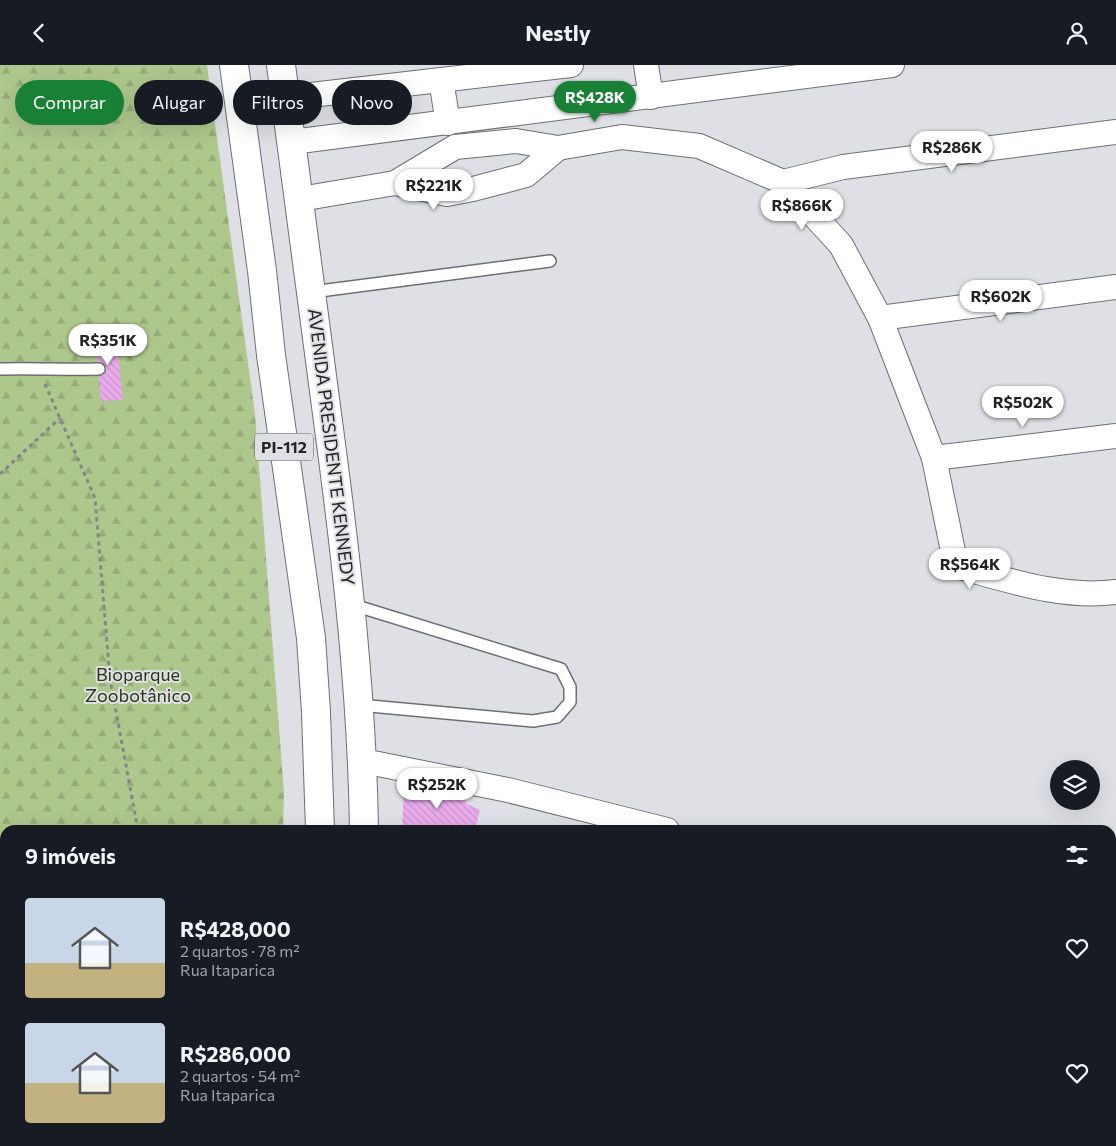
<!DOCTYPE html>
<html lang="pt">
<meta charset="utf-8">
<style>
:root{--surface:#171b24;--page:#242831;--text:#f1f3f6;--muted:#9ea1a6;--accent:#198136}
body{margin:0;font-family:Commissioner,sans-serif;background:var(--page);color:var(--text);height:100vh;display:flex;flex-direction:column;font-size:19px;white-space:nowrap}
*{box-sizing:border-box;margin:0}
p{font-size:16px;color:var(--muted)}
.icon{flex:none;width:28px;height:28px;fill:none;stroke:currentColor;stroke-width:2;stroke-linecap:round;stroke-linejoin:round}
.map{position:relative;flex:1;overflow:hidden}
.side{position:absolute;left:0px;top:760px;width:1116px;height:321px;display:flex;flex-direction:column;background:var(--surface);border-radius:15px 15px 0 0;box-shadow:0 5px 20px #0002}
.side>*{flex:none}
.top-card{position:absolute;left:15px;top:15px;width:500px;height:45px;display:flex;gap:10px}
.fabs{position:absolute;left:1050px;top:695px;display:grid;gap:10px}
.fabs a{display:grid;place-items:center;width:50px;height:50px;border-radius:50%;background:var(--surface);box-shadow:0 5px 20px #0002;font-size:25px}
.price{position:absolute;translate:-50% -42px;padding:0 11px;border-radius:18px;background:#fff;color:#222;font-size:16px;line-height:32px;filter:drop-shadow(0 1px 2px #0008)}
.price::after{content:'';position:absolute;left:50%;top:30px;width:15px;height:11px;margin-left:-8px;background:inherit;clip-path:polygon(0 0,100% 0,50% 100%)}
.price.on{background:var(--accent);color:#fff}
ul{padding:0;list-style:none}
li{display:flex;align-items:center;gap:15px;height:125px;padding:0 25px}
li span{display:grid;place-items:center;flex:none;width:140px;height:100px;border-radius:5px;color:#555}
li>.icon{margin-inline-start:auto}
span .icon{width:60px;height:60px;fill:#fffc;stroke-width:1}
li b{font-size:21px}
h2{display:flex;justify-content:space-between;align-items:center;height:60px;padding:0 25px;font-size:21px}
.pill{padding:0 18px;border-radius:22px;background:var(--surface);box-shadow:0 5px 20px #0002;font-size:18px;line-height:45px}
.pill.on{background:var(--accent);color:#fff}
header{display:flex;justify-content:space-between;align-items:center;height:65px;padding:0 25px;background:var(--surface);font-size:22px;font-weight:700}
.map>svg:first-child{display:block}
.forest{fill:url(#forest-firs)}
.building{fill:url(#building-back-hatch)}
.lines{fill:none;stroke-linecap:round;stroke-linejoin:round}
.lane-casing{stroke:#6d6f73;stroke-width:14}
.street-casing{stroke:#6d6f73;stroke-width:26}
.primary-casing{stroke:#6d6f73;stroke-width:30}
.path{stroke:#848588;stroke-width:3;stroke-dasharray:4 4;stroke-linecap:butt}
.lane{stroke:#fff;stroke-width:11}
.street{stroke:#fff;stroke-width:24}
.primary{stroke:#fff;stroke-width:28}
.labels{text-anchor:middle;stroke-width:4;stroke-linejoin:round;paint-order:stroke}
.shield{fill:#dfe0e5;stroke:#5c5d60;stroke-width:1}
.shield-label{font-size:16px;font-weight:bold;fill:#242527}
.street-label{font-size:18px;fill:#242527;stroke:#dfe0e5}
.park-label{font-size:18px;fill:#293614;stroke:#dfe0e5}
</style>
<header><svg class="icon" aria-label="back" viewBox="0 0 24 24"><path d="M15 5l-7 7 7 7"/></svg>Nestly<svg class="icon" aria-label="person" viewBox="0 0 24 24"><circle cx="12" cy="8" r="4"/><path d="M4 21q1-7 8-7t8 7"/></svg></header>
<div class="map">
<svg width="1116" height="1081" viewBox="0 0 1116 1081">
<defs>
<pattern id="forest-firs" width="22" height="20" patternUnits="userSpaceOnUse" patternTransform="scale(1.25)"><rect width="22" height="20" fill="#aec78c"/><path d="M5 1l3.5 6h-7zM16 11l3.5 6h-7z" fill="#96ab79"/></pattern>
<pattern id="building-back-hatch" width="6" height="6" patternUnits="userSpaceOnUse" patternTransform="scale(1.25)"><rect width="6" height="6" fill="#eaabec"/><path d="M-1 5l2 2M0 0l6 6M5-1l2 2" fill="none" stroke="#c993ca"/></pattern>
</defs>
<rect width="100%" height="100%" fill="#dfe0e5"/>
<polygon class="forest" points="0,0 207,0 255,349 284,728 283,765 5,765 5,1076 275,1076 275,1081 0,1081"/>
<g class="building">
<polygon points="116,269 123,335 101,336 97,286 89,286 88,272"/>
<polygon points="411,718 466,727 465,738 480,745 475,765 402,765 404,725"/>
<polygon points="408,1076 530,1076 528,1081 407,1081"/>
<polygon points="991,1076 1013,1076 1013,1081"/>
</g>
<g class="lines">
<defs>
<g id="lane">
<polyline points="312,227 550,196"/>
<path d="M0,304C33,303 66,305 99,304"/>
<polyline points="350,539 561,604 570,622 570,637 557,652 533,656 359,640"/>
</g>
<g id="street">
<polyline points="646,0 651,32"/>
<polyline points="441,15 448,58"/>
<polyline points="285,33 571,0"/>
<polyline points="292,77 892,0"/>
<polyline points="783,117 843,102 1116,67"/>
<polyline points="395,118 447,129 473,124 526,110 558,83"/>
<path d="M300,134L395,118L455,82L516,76L558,83L622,72L699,81L783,117L841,180L880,253L934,393L956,501C1008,515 1062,534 1116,527"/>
<polyline points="880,253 1116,222"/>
<polyline points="934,393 1116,371"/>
<polyline points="363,696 508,725 667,765"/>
<polyline points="1111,868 1116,869"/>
<polyline points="946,1081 946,1076"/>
</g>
<g id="primary">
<polyline points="234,0 262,206 271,290 311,573 316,647 320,765"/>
<path d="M281,0C296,122 314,243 329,364C347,498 362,631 364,765"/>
<polyline points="311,1081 312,1076"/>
<polyline points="357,1081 357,1076"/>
</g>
</defs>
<use href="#lane" class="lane-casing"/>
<use href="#street" class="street-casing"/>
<use href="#primary" class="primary-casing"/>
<g class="path">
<polyline points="45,319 95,433 110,614 138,765"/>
<polyline points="0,409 60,353"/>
<polyline points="111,1081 111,1076"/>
</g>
<use href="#lane" class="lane"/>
<use href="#street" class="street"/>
<use href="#primary" class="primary"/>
</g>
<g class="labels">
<rect class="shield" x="255" y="368.5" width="58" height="27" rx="4"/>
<g class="shield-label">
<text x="284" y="388">PI-112</text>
</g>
<g class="street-label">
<text transform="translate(331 382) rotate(83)" y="6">AVENIDA PRESIDENTE KENNEDY</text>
</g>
<g class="park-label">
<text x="138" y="616">Bioparque<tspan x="138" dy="21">Zoobotânico</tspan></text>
</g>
</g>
</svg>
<div class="fabs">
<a><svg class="icon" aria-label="layers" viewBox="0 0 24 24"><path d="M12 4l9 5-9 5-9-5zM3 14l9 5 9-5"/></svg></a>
</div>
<b class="price on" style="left:595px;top:58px">R$428K</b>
<b class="price" style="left:952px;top:108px">R$286K</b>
<b class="price" style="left:434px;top:146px">R$221K</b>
<b class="price" style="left:802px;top:166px">R$866K</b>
<b class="price" style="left:1001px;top:257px">R$602K</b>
<b class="price" style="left:108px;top:301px">R$351K</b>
<b class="price" style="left:1023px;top:363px">R$502K</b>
<b class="price" style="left:970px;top:525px">R$564K</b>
<b class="price" style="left:437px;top:745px">R$252K</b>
<div class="top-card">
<a class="pill on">Comprar</a>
<a class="pill">Alugar</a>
<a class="pill">Filtros</a>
<a class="pill">Novo</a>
</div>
<section class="side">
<h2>9 imóveis<svg class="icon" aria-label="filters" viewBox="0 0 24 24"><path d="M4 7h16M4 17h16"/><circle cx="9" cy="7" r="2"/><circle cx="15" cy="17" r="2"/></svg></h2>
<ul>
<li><span style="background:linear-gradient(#c9d6e8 65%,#c2b280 0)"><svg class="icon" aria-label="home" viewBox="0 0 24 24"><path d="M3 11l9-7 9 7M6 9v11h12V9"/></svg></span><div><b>R$428,000</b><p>2 quartos · 78 m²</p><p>Rua Itaparica</p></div><svg class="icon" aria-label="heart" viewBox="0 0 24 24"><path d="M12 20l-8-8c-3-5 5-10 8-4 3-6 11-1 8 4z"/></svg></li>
<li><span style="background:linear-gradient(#c9d6e8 60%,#c2b280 0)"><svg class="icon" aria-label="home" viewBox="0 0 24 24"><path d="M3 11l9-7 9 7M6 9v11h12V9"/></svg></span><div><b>R$286,000</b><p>2 quartos · 54 m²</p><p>Rua Itaparica</p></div><svg class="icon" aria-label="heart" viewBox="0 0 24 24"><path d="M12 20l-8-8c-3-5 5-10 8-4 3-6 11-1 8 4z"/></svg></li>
</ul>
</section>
</div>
